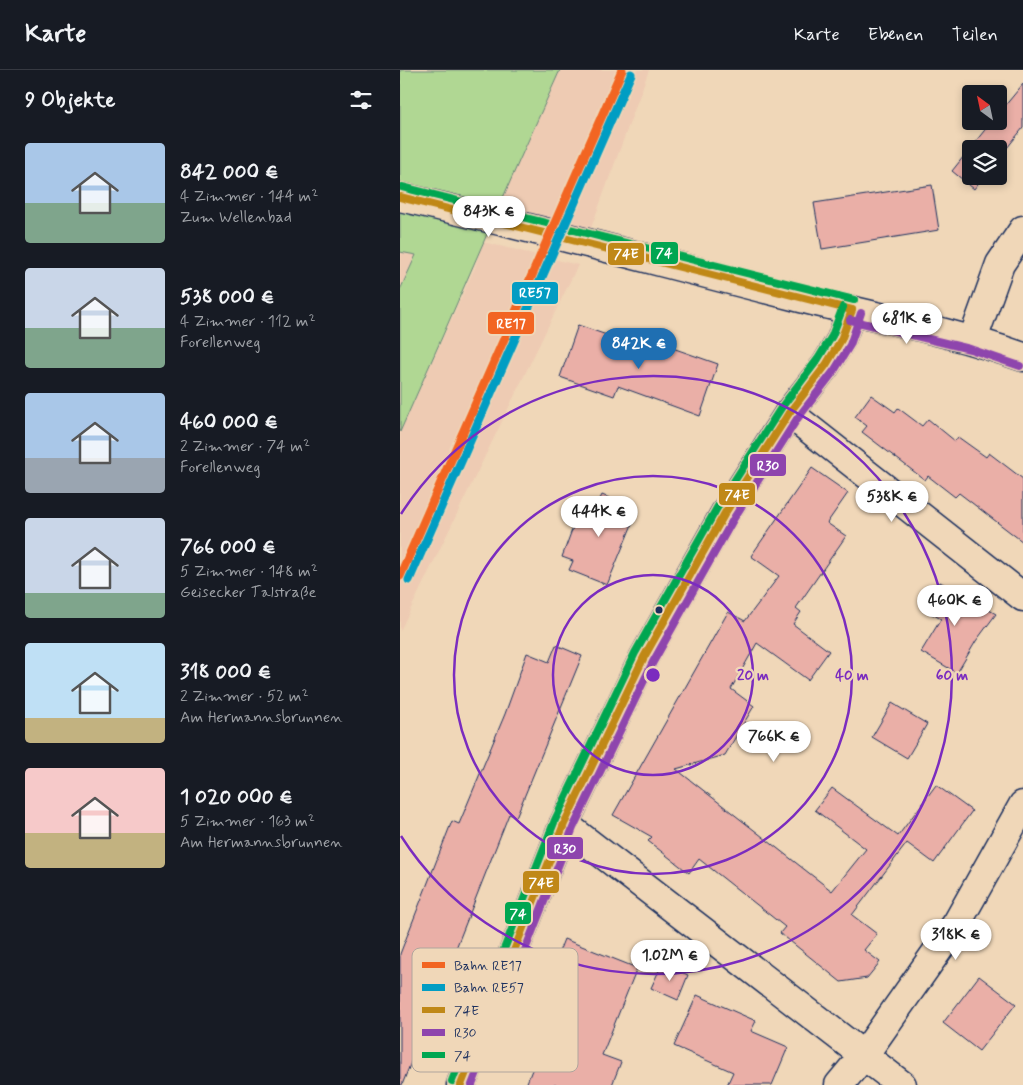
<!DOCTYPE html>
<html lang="de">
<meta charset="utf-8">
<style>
:root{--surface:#171b24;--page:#20242c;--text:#f1f3f6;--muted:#9ea1a6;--line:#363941;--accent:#1f6fb2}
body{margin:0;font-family:Mynerve,sans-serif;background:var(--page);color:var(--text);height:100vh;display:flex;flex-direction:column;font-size:19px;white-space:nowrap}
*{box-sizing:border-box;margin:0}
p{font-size:16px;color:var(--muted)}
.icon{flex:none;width:28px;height:28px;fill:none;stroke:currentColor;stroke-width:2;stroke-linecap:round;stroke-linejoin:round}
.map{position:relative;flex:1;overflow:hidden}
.drawer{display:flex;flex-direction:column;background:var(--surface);width:400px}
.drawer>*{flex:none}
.needle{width:32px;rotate:327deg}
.fabs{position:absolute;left:562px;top:15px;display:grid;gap:10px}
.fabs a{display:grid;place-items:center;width:45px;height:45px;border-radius:5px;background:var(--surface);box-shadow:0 2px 8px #0003;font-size:25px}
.price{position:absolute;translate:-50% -42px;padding:0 11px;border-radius:18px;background:#fff;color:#222;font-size:16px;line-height:32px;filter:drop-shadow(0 1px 2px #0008)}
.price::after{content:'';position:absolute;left:50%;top:30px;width:15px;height:11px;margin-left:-8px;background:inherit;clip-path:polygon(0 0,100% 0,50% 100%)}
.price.current{background:var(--accent);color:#fff}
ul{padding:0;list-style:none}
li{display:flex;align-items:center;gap:15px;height:125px;padding:0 25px}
li span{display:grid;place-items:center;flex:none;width:140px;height:100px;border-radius:5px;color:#555}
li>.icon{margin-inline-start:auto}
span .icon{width:60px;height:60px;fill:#fffc;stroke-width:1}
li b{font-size:21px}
h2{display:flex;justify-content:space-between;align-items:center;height:60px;padding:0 25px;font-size:21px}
header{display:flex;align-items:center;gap:30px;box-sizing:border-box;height:70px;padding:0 25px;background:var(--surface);border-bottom:1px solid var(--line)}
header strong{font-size:24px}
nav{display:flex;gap:28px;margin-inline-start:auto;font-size:18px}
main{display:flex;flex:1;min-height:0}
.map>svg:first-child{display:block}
.built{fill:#eecbb3}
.green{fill:#b0d793;stroke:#668378}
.building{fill:#eaafa7;stroke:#1b2f5e}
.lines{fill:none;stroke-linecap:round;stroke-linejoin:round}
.minor-casing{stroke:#1b2f5e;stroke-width:31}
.secondary-casing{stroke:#1b2f5e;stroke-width:31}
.minor{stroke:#f0d7b8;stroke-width:28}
.secondary{stroke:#f0d7b8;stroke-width:28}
.bus-1-casing{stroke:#f0d7b8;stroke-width:11}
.bus-2-casing{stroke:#f0d7b8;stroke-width:11}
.bus-3-casing{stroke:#f0d7b8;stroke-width:11}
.bus-1{stroke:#c08818;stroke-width:8}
.bus-2{stroke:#8e44ad;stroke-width:8}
.bus-3{stroke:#00a651;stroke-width:8}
.rail-1-casing{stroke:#f0d7b8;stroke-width:12}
.rail-2-casing{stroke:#f0d7b8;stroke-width:12}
.rail-1{stroke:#f26522;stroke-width:9}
.rail-2{stroke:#039dc3;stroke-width:9}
.ring{fill:none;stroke:#7b2cbf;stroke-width:2.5}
.bus-dot{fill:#1b2f5e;stroke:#f0d7b8;stroke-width:2}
.key{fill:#f0d7b8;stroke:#b0a59d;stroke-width:1}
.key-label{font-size:14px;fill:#1b2f5e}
.centre{fill:#7b2cbf;stroke:#f0d7b8;stroke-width:2.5}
.ring-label{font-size:15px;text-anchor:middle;font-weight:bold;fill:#7b2cbf;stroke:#f0d7b8;stroke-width:4.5;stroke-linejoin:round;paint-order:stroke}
.line-badge{stroke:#f0d7b8;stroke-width:2}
.badge-label{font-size:14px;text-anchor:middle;font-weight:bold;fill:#fff}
</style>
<header>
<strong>Karte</strong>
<nav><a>Karte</a><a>Ebenen</a><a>Teilen</a></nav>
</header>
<main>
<section class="drawer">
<h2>9 Objekte<svg class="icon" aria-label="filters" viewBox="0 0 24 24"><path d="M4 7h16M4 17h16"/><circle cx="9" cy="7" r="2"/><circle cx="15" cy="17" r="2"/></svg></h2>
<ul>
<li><span style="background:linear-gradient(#a9c7e8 60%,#7fa58c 0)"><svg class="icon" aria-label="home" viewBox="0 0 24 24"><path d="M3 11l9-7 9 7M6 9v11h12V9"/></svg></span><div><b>842 000 €</b><p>4 Zimmer · 144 m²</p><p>Zum Wellenbad</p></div></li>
<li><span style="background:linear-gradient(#c9d6e8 60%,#7fa58c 0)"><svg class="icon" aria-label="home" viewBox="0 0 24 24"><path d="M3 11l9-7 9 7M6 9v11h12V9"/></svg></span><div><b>538 000 €</b><p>4 Zimmer · 112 m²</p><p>Forellenweg</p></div></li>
<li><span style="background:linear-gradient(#a9c7e8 65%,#9aa5b1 0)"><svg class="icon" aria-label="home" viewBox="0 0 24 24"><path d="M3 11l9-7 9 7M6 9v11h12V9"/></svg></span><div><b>460 000 €</b><p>2 Zimmer · 74 m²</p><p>Forellenweg</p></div></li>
<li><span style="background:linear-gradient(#c9d6e8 75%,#7fa58c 0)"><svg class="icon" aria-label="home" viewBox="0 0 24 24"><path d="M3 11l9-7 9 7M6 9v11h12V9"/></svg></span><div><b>766 000 €</b><p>5 Zimmer · 148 m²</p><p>Geisecker Talstraße</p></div></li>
<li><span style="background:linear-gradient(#bfe0f5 75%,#c2b280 0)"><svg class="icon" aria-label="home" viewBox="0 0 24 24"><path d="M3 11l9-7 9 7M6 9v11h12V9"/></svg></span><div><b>318 000 €</b><p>2 Zimmer · 52 m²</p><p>Am Hermannsbrunnen</p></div></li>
<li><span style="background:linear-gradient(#f6c9c9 65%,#c2b280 0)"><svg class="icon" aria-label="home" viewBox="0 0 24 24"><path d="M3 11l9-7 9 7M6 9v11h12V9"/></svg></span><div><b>1 020 000 €</b><p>5 Zimmer · 163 m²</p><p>Am Hermannsbrunnen</p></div></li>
</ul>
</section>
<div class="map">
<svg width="623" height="1015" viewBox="0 0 623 1015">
<rect width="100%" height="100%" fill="#f0d7b8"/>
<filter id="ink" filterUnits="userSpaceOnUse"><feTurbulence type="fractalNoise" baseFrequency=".02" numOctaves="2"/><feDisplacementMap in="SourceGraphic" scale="10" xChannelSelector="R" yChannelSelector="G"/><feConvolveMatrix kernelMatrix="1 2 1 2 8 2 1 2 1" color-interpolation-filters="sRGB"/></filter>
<g filter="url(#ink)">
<g class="built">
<polygon points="160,0 249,0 191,158 98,136"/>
<polygon points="83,172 178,195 0,561 0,362 75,197"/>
<polygon points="0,182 16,185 0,220"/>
</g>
<path class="green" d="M0,0H160C105,120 54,242 0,362V220L16,185L0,182Z"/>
<g class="building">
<polygon points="623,14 623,58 599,88 599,79 571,79 571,106 584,106 574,119 552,101 592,51 599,51 599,43"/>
<polygon points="532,115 539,160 422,179 414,133"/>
<polygon points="178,255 261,284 264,275 318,294 300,346 218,316 214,326 160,307"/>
<polygon points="471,325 495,342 498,338 522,356 528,349 555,371 558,367 586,387 589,383 623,409 623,472 559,423 555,427 528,406 525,410 462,362 467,356 455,347"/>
<polygon points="412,398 448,423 427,453 446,466 396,538 401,542 393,554 429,581 408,610 357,573 331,619 354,636 325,685 276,699 432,821 466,779 415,740 432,718 498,766 536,715 572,741 534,793 507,773 452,845 477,864 464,880 480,892 467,908 441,912 380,863 385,857 299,789 289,803 248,771 252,767 213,745 328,542 345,551 379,506 351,486"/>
<polygon points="202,425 238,440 207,515 169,500 173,491 162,487 183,430 197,435"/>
<polygon points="540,512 596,544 576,571 557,603 521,582 541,549 523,539"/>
<polygon points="156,575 182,586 116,747 109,744 2,1015 0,1015 0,884 52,751 59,754 105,644 127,583 149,592"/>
<polygon points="492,633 527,654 507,688 472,667"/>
<polygon points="164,869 237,898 202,985 221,992 212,1015 126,1015 159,932 142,925"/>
<polygon points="262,894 288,905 278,930 251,918"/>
<polygon points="579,906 616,934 579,981 543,953"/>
<polygon points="297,925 356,951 351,961 388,977 372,1015 327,1015 333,1002 274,976"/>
</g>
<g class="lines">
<defs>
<g id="minor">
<polyline points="573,269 600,194 623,160"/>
<polyline points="389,343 623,527"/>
<polyline points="164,754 502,1015"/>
<polyline points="61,1015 164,754 244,587 325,443 389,343 426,295 441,270 452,240"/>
<polyline points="439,1015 464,985 557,853 623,735"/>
</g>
<path id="secondary" d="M0,127C132,157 262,193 393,226C470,246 548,260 623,287"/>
</defs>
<use href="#minor" class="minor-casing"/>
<use href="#secondary" class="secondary-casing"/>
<use href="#minor" class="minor"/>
<use href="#secondary" class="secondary"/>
<defs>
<g id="bus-1">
<polyline points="0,127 452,240"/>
<polyline points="61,1015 164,754 244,587 325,443 389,343 426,295 441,270 452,240"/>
</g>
<g id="bus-2">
<polyline points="450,250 570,279 620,296"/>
<polyline points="72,1015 173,758 253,592 334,448 397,349 434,301 450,275 461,243"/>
</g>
<g id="bus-3">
<polyline points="2,117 454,230"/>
<polyline points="52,1011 155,750 235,583 317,438 381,338 418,289 432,266 443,237"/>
</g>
</defs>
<use href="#bus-1" class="bus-1-casing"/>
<use href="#bus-2" class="bus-2-casing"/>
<use href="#bus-3" class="bus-3-casing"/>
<use href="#bus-1" class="bus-1"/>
<use href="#bus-2" class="bus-2"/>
<use href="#bus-3" class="bus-3"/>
<defs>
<polyline id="rail-1" points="0,506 222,0"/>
<polyline id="rail-2" points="9,510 231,4"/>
</defs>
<use href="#rail-1" class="rail-1-casing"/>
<use href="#rail-2" class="rail-2-casing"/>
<use href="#rail-1" class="rail-1"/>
<use href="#rail-2" class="rail-2"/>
</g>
</g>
<g class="ring">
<circle cx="253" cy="605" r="100"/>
<circle cx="253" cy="605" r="199"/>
<path d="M1 444A299 299 0 1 1 1 766"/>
</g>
<circle class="bus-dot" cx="259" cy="540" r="4.5"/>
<rect x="12" y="878" width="166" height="124" rx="8" class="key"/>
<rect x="22" y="892" width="23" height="6" fill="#f26522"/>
<rect x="22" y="914" width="23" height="7" fill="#039dc3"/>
<rect x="22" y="937" width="23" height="6" fill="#c08818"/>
<rect x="22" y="959" width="23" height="7" fill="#8e44ad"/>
<rect x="22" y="982" width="23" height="6" fill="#00a651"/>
<g class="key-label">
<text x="54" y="900">Bahn RE17</text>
<text x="54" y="922">Bahn RE57</text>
<text x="54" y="945">74E</text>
<text x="54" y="967">R30</text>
<text x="54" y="990">74</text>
</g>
<circle cx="253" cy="605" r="8" class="centre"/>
<g class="ring-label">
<text x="353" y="610">20 m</text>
<text x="452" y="610">40 m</text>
<text x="552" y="610">60 m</text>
</g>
<g class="line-badge">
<rect x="250" y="171" width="29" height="24" rx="5" fill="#00a651"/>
<rect x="207" y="172" width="38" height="24" rx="5" fill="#c08818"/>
<rect x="111" y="211" width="48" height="24" rx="5" fill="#039dc3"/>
<rect x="87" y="241" width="48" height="24" rx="5" fill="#f26522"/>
<rect x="349" y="383" width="38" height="24" rx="5" fill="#8e44ad"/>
<rect x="318" y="412" width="38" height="24" rx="5" fill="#c08818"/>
<rect x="146" y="766" width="38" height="24" rx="5" fill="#8e44ad"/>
<rect x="122" y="800" width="38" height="24" rx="5" fill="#c08818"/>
<rect x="104" y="831" width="28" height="24" rx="5" fill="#00a651"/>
</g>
<g class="badge-label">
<text x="264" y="187">74</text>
<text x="226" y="188">74E</text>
<text x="135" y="227">RE57</text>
<text x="111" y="258">RE17</text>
<text x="368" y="400">R30</text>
<text x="337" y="429">74E</text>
<text x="165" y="783">R30</text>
<text x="141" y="817">74E</text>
<text x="118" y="848">74</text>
</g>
</svg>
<div class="fabs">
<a><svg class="needle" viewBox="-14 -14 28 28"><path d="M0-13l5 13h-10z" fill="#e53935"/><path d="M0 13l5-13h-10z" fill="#9ea1a6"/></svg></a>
<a><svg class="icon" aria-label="layers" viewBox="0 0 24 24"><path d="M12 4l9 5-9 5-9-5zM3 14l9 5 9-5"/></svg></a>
</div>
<b class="price" style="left:89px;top:168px">843K €</b>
<b class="price" style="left:507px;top:275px">681K €</b>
<b class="price current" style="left:239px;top:300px">842K €</b>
<b class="price" style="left:492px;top:453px">538K €</b>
<b class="price" style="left:199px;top:468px">444K €</b>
<b class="price" style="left:555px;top:557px">460K €</b>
<b class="price" style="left:374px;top:693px">766K €</b>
<b class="price" style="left:556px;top:891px">318K €</b>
<b class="price" style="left:270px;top:912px">1.02M €</b>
</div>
</main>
